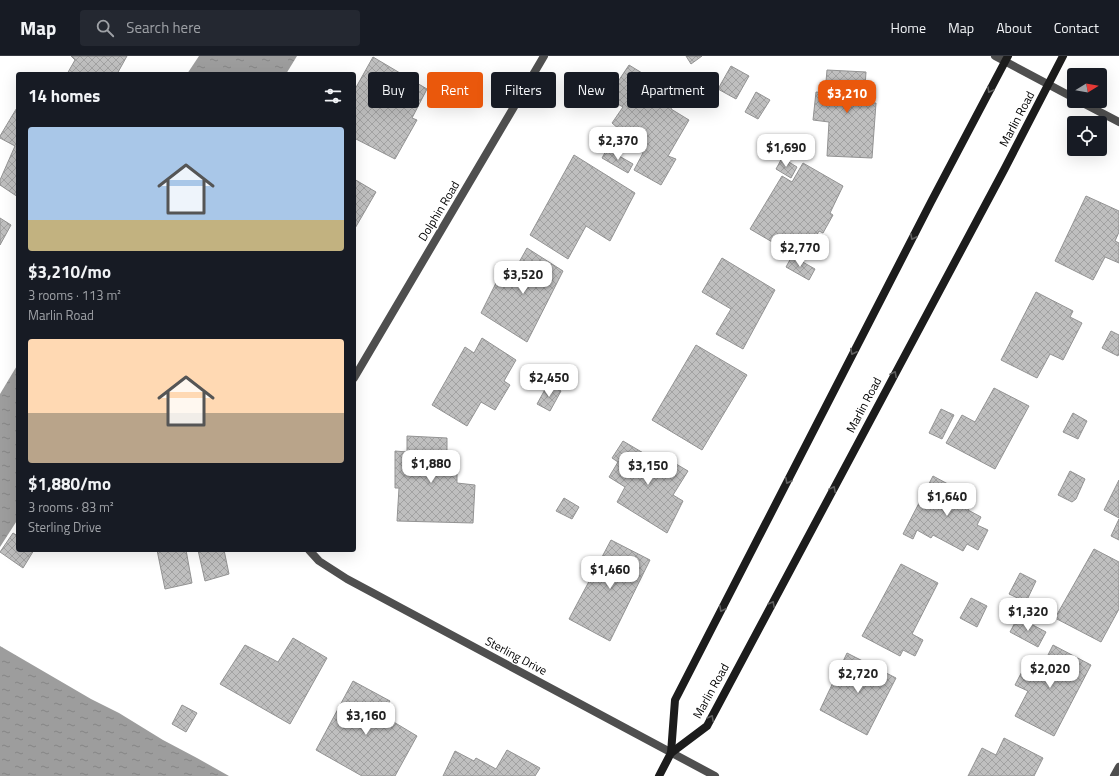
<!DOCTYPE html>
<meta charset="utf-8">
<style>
:root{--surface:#171b24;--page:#242831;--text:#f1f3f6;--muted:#9ea1a6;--line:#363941;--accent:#ea580c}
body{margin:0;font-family:"Titillium Web",sans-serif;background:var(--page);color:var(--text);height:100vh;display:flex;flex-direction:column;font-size:15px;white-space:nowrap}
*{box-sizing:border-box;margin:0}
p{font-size:13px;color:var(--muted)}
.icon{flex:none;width:22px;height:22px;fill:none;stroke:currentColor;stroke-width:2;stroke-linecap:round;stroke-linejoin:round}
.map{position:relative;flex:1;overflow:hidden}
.sheet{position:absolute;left:16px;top:16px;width:340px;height:480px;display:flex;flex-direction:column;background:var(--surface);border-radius:4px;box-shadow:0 4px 16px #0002}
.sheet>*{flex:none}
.guide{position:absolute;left:368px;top:16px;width:380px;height:36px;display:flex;gap:8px}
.needle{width:26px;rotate:79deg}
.tools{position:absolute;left:1067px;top:12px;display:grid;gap:8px}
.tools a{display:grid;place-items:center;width:40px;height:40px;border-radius:4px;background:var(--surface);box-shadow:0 4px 16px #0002;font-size:20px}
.price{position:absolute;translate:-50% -34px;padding:0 9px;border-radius:8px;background:#fff;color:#222;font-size:13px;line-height:26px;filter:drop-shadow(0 1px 2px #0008)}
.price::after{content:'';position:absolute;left:50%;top:24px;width:12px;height:9px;margin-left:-6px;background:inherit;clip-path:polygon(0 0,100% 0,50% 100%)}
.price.active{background:var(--accent);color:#fff}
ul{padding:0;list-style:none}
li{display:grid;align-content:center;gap:8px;height:212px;padding:0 12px}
li span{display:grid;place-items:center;height:124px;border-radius:4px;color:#555}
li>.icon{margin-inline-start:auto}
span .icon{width:72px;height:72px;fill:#fffc;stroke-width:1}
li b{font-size:17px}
h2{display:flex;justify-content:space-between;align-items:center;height:48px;padding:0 12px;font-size:17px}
.pill{padding:0 14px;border-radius:4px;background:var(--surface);box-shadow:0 4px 16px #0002;font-size:14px;line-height:36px}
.pill.active{background:var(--accent);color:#fff}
header{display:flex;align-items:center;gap:24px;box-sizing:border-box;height:56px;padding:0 20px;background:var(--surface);border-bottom:1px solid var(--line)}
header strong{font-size:19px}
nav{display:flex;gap:22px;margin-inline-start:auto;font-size:14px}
.search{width:280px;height:36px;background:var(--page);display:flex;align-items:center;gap:10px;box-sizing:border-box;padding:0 14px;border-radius:4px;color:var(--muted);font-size:15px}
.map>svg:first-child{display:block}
.water{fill:url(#water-ripples)}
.building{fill:url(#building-cross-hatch);stroke:#939393}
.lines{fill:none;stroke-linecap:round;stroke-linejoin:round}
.street{stroke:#4f4f4f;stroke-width:8}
.secondary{stroke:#1c1c1c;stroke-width:8}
.oneway{stroke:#606060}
.labels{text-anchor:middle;stroke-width:3;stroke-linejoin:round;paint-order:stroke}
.street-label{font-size:12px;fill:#000;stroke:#fff}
</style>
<header>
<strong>Map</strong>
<div class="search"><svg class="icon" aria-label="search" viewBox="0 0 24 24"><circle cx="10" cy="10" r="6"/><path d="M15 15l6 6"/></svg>Search here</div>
<nav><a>Home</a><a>Map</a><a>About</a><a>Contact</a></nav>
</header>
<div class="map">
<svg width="1119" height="720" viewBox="0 0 1119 720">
<defs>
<pattern id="water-ripples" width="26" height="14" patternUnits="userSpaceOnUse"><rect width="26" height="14" fill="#9d9d9d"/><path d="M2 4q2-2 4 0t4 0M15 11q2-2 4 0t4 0" fill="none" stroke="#858585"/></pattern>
<pattern id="building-cross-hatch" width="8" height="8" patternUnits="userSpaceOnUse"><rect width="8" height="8" fill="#bfbfbf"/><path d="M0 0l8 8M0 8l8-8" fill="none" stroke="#a2a2a2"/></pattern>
</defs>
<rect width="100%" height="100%" fill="#fff"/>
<g class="water">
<polygon points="199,0 297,0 286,18 187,18"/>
<polygon points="18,308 18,463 0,491 0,338"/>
<polygon points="0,590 91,643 119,657 163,684 197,702 229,720 0,720"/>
</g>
<g class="building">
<polygon points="71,0 127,0 117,18 67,18 75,4"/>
<polygon points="686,0 702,0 691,8"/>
<polygon points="373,1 427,33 412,62 417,64 395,103 354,82 354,35"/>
<polygon points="629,9 678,39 671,53 689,64 668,100 676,103 661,129 634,114 643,97 614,82 619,73 612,67 623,51 607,42"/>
<polygon points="731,10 749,20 736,43 718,33"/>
<polygon points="827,14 866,16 865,31 874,32 873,47 876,47 872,102 827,100 829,66 813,64 816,36 825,37"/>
<polygon points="756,36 770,44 758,63 745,56"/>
<polygon points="18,50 18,141 0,129 0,124 15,90 0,82 0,80"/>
<polygon points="607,93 633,108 628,117 602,102"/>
<polygon points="574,99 635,137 610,185 586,170 568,203 530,179"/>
<polygon points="782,102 797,111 791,122 776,113"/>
<polygon points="803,107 843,130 830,157 833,159 823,177 819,175 803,204 750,173 782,120 792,126"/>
<polygon points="354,123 376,136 354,174"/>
<polygon points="1086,140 1119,155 1119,176 1115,185 1119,187 1119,207 1105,201 1093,224 1055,205"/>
<polygon points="0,162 11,169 0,189"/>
<polygon points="527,192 563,215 527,286 481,257 498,223 507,228"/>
<polygon points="792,200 815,213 809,224 786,211"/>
<polygon points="722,202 775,234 743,293 716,278 731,253 702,236"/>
<polygon points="1036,236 1073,255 1070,261 1082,267 1063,304 1050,298 1037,322 1001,304"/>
<polygon points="1111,275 1119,279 1119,297 1118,300 1102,292"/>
<polygon points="482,282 516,304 504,325 510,329 495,354 481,346 467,370 432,349 465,291 474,297"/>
<polygon points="696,289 747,319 702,394 652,364"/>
<polygon points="548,328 561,335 550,355 537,348"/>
<polygon points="994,332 1029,350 995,413 946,387 962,359 975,366"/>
<polygon points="941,353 954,359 942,383 929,377"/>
<polygon points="1073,357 1087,365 1078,383 1063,376"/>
<polygon points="407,380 447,382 447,407 457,407 457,427 475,429 473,467 397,465 399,432 395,432 395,395 407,396"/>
<polygon points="623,385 667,411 671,405 688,415 673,439 683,445 667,477 617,446 625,431 609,421 618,406 612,402"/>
<polygon points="1070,415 1085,423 1076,443 1072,446 1058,439"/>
<polygon points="933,420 974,442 968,454 981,461 977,469 988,474 978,494 967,488 963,495 933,479 931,482 917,474 913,483 903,478"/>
<polygon points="1119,424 1119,462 1104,454"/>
<polygon points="564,442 579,451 572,463 556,455"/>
<polygon points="1119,463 1119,484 1111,480"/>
<polygon points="13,477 18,480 18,494 34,494 23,512 0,496"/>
<polygon points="611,484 650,504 610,585 569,563"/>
<polygon points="1094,493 1119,506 1119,553 1101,586 1055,562"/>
<polygon points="157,494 186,494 192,527 165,533"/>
<polygon points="198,494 224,494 229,518 205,525"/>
<polygon points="901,508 938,527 912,578 923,584 915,600 903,594 900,600 862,580"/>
<polygon points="1020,517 1036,525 1026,546 1009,538"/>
<polygon points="971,542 987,550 977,571 960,562"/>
<polygon points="1018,561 1046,576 1038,591 1010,576"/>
<polygon points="293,582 327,602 290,668 220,628 245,589 278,606"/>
<polygon points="1053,589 1091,609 1054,680 1015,660 1028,635 1015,629 1030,600 1044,607"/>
<polygon points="847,597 896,622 867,679 820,654"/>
<polygon points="353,625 390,645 382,659 417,680 395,720 362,720 316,694"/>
<polygon points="182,649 197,657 186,676 172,668"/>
<polygon points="1004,682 1043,702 1034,720 968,720 982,692 996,699"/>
<polygon points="507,694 540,712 535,720 443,720 455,695 474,705 476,702 496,713"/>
</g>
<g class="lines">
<g class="street">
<polyline points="995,0 1074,42"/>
<polyline points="1079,45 1119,66"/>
<polyline points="354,322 544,0"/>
<polyline points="309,494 319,505 347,523 715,720"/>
<polyline points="1114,720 1119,711"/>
</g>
<g class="secondary">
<polyline points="671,697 707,670 1004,114 1063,0"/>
<polyline points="659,720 671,697 675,644 931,146 1008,0"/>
</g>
</g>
<defs><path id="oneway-chevron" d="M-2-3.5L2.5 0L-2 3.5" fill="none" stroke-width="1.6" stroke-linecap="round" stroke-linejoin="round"/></defs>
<g class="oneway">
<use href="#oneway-chevron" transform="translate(990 34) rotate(118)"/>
<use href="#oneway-chevron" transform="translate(913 181) rotate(117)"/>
<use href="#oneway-chevron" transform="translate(853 296) rotate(117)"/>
<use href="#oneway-chevron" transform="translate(894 318) rotate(-62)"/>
<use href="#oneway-chevron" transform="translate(788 425) rotate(117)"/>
<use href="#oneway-chevron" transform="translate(833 433) rotate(-62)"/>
<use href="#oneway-chevron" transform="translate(772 548) rotate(-62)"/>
<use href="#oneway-chevron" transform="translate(722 553) rotate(117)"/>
<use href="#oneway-chevron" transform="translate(711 662) rotate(-62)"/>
</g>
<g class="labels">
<g class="street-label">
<text transform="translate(1017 63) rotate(-62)" y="4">Marlin Road</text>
<text transform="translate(439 155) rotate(-59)" y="4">Dolphin Road</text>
<text transform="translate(864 349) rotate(-62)" y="4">Marlin Road</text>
<text transform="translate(516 600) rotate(28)" y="4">Sterling Drive</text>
<text transform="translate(711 635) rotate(-61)" y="4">Marlin Road</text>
</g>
</g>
</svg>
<div class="tools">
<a><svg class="needle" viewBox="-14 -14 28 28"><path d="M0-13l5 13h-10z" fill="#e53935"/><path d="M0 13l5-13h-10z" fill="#9ea1a6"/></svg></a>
<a><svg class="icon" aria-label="locate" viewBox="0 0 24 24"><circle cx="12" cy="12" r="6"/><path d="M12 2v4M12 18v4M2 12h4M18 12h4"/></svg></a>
</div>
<b class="price active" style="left:847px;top:58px">$3,210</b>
<b class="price" style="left:618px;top:105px">$2,370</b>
<b class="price" style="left:786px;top:112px">$1,690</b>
<b class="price" style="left:800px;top:212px">$2,770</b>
<b class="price" style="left:523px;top:239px">$3,520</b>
<b class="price" style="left:549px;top:342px">$2,450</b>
<b class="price" style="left:431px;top:428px">$1,880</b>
<b class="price" style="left:648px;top:430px">$3,150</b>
<b class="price" style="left:947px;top:461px">$1,640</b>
<b class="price" style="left:610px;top:534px">$1,460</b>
<b class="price" style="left:1028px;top:576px">$1,320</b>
<b class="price" style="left:1050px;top:633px">$2,020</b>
<b class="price" style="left:858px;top:638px">$2,720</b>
<b class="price" style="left:366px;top:680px">$3,160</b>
<div class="guide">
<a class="pill">Buy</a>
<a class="pill active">Rent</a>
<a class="pill">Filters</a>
<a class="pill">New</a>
<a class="pill">Apartment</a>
</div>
<section class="sheet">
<h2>14 homes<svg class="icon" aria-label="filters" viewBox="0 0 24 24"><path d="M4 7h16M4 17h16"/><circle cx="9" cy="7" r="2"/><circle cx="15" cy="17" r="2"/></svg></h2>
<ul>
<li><span style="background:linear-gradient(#a9c7e8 75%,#c2b280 0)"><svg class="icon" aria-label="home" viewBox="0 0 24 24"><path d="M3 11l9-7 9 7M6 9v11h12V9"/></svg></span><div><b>$3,210/mo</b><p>3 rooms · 113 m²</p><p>Marlin Road</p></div></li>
<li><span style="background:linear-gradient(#ffd9b3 60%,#b9a48a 0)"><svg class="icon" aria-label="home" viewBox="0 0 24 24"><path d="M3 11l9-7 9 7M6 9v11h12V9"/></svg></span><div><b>$1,880/mo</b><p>3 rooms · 83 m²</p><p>Sterling Drive</p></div></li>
</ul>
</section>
</div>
